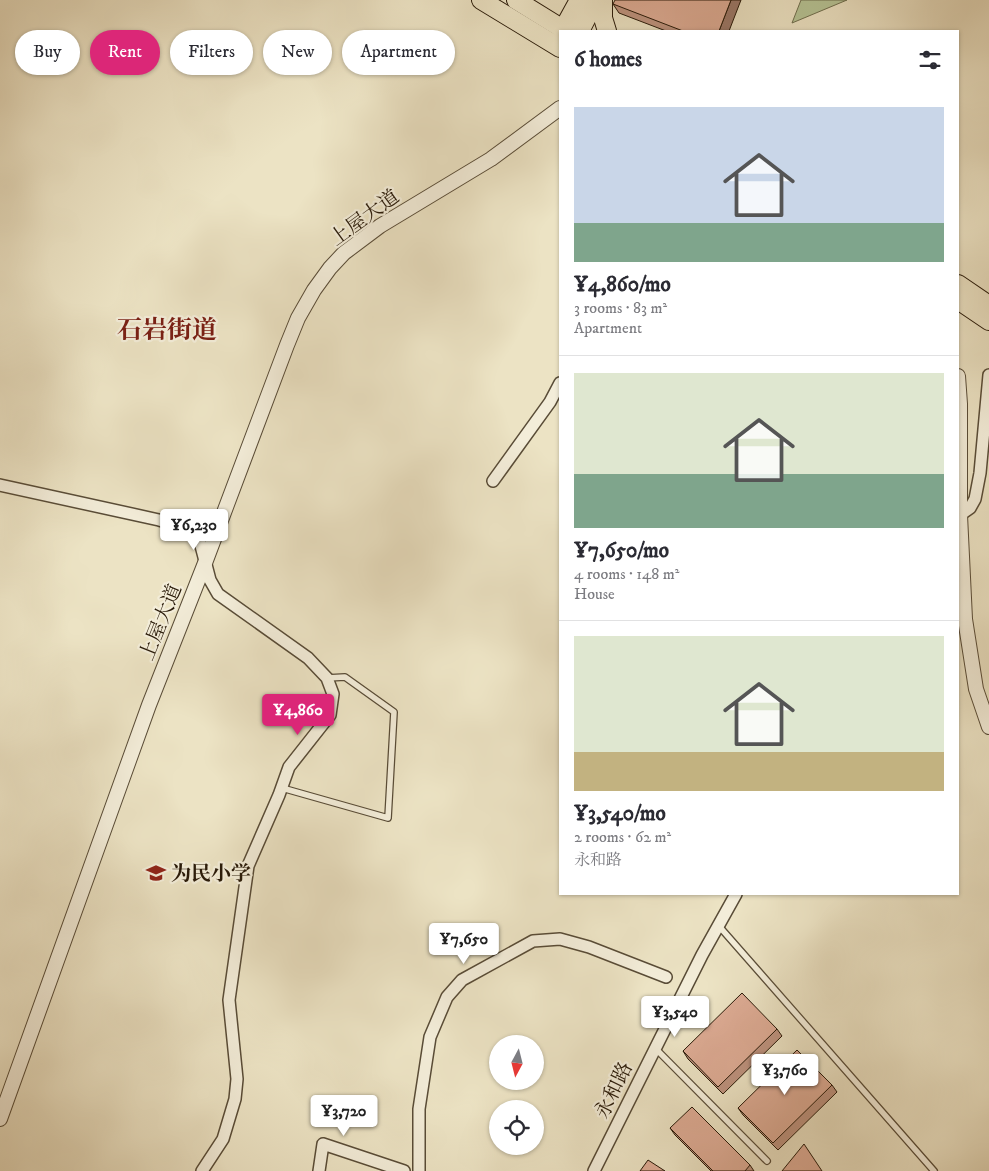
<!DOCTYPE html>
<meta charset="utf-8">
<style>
:root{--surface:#fff;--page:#f2f2f3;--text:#2b2b33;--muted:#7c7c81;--line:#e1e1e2;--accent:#db2777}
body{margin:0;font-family:"IM FELL DW Pica","Noto Serif SC",serif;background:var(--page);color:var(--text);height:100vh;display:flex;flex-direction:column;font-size:19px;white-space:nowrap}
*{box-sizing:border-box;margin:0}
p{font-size:16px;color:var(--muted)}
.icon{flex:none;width:28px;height:28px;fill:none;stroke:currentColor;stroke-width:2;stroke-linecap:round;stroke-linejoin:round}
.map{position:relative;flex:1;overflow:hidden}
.drawer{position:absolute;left:559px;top:30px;width:400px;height:865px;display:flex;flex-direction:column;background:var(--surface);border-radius:0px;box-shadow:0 1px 4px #0004}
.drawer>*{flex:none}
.banner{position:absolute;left:15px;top:30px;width:469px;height:45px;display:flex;gap:10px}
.needle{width:32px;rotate:187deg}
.tools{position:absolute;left:489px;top:1035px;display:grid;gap:10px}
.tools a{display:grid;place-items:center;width:55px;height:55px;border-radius:50%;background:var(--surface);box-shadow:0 1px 4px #0004;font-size:25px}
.price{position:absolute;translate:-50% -42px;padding:0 11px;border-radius:5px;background:#fff;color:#222;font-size:16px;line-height:32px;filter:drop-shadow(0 1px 2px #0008)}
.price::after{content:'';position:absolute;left:50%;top:30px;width:15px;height:11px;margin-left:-8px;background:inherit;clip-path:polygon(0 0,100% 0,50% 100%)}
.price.active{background:var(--accent);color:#fff}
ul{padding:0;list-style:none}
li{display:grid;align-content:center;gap:10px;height:265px;padding:0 15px}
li+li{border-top:1px solid var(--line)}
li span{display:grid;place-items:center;height:155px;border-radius:0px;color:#555}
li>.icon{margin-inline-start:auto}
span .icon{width:90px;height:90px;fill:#fffc;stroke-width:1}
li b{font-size:21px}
h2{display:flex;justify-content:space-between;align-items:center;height:60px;padding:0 15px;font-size:21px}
.tag{padding:0 18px;border-radius:22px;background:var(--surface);box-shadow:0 1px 4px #0004;font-size:18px;line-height:45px}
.tag.active{background:var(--accent);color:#fff}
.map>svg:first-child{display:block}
.green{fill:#b6c496;stroke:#6f6e4f}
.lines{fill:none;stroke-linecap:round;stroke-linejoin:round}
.service-casing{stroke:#594c37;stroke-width:8}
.minor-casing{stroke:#594c37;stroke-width:14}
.tertiary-casing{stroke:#594c37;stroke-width:16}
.primary-casing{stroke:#281908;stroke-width:20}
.service{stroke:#f3edd9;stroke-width:5.5}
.minor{stroke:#f3edd9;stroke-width:11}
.tertiary{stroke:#f3edd9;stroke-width:14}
.primary{stroke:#ece3c4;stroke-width:18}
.wall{fill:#be937f;stroke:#281908}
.shaded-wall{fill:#9b7868;stroke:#281908}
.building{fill:#ddab94;stroke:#281908}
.labels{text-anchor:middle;stroke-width:4.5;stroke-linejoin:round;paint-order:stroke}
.street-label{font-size:20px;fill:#281908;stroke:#f3edd9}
.poi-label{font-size:20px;font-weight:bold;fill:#281908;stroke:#f3edd9;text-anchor:start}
.district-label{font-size:25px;font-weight:bold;fill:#7a1f14;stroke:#f3edd9}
</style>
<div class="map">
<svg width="989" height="1171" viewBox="0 0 989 1171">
<rect width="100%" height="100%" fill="#ece3c4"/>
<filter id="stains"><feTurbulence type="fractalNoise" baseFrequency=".004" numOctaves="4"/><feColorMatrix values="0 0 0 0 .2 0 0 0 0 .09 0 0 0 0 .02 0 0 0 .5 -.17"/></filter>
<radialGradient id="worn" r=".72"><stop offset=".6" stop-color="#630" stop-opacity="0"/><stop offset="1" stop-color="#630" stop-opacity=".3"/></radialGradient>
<polygon class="green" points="801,0 847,0 792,23"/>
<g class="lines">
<defs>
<g id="service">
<polyline points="282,788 388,818 394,712 345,677 327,678"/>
<polyline points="718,925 934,1171"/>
<polyline points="655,1048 767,1161"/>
</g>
<g id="minor">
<polyline points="493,481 550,402 560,383"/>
<polyline points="0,485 159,520 183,527 199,538 210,580 218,594 308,658 327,678 333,694 330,715 289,767 279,795 248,866 229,1000 237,1079 235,1099 223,1139 202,1171"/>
<polyline points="960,515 970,508 975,499 980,473 989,375"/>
<polyline points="319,1171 323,1144 404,1171"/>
<polyline points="419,1171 419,1109 430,1037 447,997 462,980 533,941 560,939 589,947 666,977"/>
<polyline points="594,1171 702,955 736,894"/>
</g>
<g id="tertiary">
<polyline points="958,376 960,404 960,515 965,619 976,689 989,727"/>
<polyline points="0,1119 149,705 205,563 287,345 298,318 314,290 330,268 344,253 380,226 491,159 560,108"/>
</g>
<g id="primary">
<polyline points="481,0 560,48"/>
<polyline points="516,0 566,31"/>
<polyline points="603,0 603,18 607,31"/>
<polyline points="562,31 563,29 579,0"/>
<polyline points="580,31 596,0"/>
<polyline points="958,284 989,305"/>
<polyline points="958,300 989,321"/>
</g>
</defs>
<use href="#service" class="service-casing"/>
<use href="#minor" class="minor-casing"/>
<use href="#tertiary" class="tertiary-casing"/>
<use href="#primary" class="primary-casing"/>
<use href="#service" class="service"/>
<use href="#minor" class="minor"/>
<use href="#tertiary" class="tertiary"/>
<use href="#primary" class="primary"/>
</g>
<g class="wall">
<polygon points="613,4 729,31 666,31 619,13"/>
<polygon points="777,1029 782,1036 723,1094 688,1059 683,1051"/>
<polygon points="832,1085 837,1092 778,1150 743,1115 738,1108"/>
<polygon points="670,1128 750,1165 754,1171 711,1171 675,1135"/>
</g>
<polygon class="shaded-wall" points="731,0 741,0 729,31 719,31"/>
<g class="building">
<polygon points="615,0 731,0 719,31 683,31 613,4"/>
<polygon points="742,993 777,1029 718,1087 683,1051"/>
<polygon points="797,1050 832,1085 773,1143 738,1108"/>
<polygon points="692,1107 750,1165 745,1171 713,1171 670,1128"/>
<polygon points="804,1144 822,1171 782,1171"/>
<polygon points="648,1160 665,1171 640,1171"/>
</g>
<defs>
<symbol id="school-bare" viewBox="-9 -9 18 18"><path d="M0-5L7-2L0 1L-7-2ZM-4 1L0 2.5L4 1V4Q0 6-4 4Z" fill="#8f2418" stroke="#f3edd9" stroke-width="2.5" paint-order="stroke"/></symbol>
</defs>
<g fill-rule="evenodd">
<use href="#school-bare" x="142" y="859" width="28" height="28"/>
</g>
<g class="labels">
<g class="street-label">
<text transform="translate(364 217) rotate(-36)" y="7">上屋大道</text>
<text transform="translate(160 622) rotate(-68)" y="7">上屋大道</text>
<text transform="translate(613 1090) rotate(-64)" y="7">永和路</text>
</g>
<g class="poi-label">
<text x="171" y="880">为民小学</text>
</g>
<g class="district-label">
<text x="167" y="338">石岩街道</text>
</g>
</g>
<rect width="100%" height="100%" filter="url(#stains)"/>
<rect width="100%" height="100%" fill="url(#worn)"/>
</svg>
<div class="tools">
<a><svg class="needle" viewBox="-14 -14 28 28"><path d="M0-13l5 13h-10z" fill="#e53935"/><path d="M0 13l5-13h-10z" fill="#7c7c81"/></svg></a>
<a><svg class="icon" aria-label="locate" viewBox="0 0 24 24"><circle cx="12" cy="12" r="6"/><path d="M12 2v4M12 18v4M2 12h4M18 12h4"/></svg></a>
</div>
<b class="price" style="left:194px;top:551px">¥6,230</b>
<b class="price active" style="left:298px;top:736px">¥4,860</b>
<b class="price" style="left:464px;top:965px">¥7,650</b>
<b class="price" style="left:675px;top:1038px">¥3,540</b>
<b class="price" style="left:785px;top:1096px">¥3,760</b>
<b class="price" style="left:344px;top:1137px">¥3,720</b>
<div class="banner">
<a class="tag">Buy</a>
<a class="tag active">Rent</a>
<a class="tag">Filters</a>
<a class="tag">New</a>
<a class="tag">Apartment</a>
</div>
<section class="drawer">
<h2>6 homes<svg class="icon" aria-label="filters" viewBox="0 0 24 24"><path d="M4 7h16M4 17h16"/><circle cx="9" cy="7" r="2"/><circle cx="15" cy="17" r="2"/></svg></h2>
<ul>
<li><span style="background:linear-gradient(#c9d6e8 75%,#7fa58c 0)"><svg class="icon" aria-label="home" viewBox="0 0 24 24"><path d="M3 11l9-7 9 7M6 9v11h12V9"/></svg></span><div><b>¥4,860/mo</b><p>3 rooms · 83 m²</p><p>Apartment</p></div></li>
<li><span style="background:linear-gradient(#dfe7d0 65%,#7fa58c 0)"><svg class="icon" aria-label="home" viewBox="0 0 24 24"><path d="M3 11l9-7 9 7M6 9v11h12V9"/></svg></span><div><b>¥7,650/mo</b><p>4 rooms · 148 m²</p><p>House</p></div></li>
<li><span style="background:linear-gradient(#dfe7d0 75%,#c2b280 0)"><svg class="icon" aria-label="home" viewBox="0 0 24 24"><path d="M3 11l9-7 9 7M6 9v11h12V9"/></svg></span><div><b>¥3,540/mo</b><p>2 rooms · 62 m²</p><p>永和路</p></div></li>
</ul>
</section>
</div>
